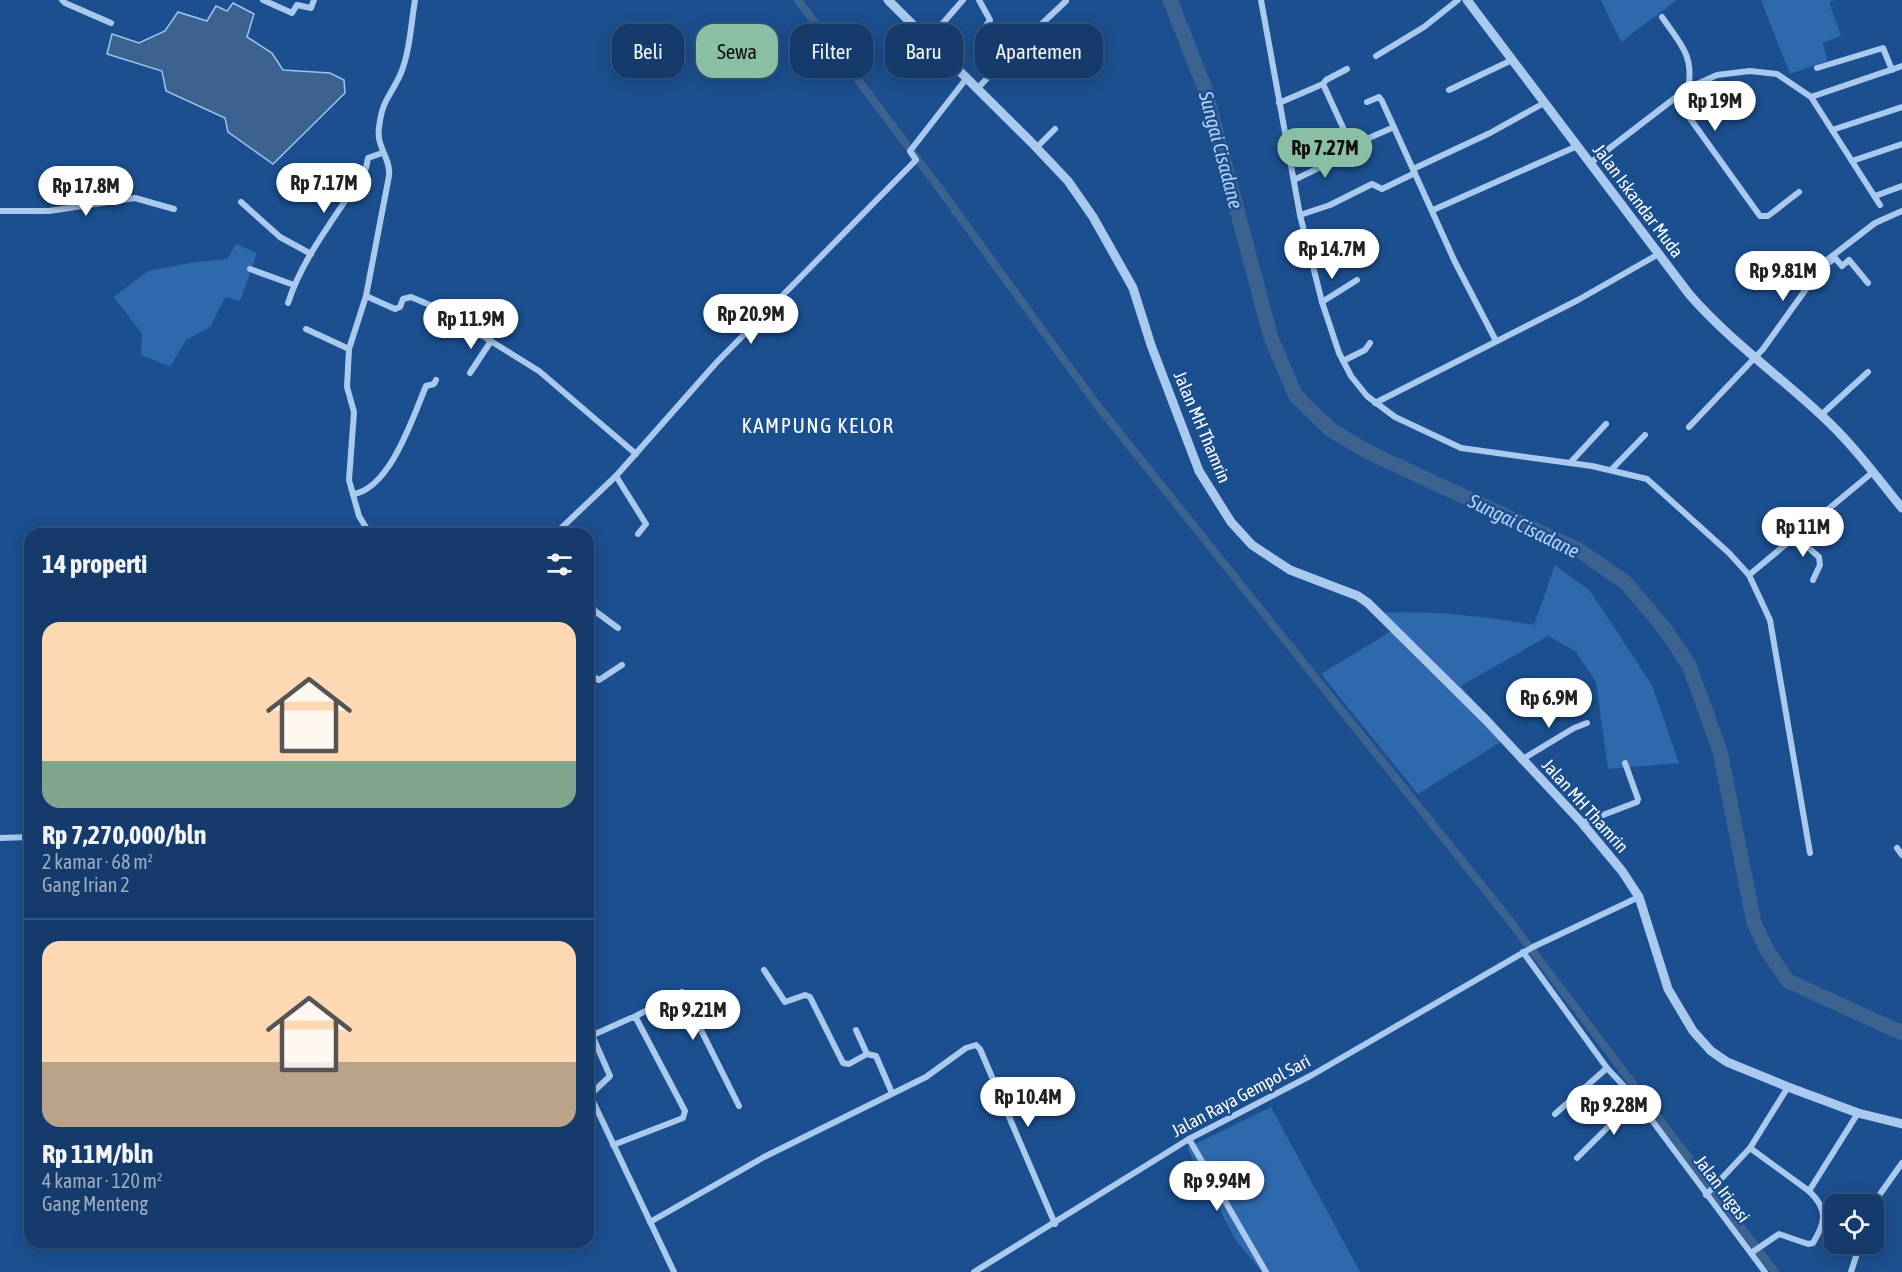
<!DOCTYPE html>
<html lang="id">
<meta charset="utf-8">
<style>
:root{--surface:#143b6b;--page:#1d4271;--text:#f1f3f6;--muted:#9dadc1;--line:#33557e;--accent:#8abfa5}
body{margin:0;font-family:"Asap Condensed",sans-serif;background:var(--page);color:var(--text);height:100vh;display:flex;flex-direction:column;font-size:22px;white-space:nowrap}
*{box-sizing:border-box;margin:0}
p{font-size:20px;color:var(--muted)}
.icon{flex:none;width:33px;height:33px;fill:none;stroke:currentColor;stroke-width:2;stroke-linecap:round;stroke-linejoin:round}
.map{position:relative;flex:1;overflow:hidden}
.sheet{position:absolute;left:24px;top:528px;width:570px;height:720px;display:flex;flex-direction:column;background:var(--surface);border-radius:18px;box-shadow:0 3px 15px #0003,0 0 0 2px var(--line)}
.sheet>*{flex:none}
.top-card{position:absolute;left:612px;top:24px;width:570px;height:54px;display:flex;gap:12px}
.fabs{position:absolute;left:1824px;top:1194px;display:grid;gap:12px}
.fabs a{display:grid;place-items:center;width:60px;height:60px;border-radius:12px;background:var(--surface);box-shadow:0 3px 15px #0003,0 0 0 2px var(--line);font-size:30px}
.price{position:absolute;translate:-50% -51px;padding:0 14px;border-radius:21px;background:#fff;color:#222;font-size:20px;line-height:39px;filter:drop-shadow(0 2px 3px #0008)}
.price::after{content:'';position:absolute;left:50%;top:36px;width:18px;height:14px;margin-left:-9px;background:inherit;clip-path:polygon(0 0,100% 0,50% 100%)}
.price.selected{background:var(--accent);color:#111}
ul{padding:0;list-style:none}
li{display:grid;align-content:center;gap:12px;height:318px;padding:0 18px}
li+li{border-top:2px solid var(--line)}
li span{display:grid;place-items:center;height:186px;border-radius:18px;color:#555}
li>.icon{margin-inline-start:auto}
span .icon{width:108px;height:108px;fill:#fffc;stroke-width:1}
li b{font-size:26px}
h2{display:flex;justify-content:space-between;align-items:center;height:72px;padding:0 18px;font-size:26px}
.chip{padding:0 21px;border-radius:18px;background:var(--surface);box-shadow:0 3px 15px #0003,0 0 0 2px var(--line);font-size:21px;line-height:54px}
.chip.selected{background:var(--accent);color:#111}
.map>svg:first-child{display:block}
.green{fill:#2e69ad}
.water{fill:#3c6290;stroke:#9cc4f0;stroke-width:1.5}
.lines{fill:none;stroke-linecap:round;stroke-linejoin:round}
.canal{stroke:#3c6290;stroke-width:8}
.river{stroke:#3c6290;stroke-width:15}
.minor{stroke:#a9c9ee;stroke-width:6}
.tertiary{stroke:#a9c9ee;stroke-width:9}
.labels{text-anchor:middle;stroke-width:5;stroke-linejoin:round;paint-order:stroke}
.street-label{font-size:18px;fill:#fff;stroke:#1b4f8f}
.water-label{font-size:20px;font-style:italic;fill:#b5d3f5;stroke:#1b4f8f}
.quarter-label{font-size:21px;letter-spacing:1.5px;fill:#fff;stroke:#1b4f8f}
</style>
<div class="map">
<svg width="1902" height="1272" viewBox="0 0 1902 1272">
<rect width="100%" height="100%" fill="#1b4f8f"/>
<g class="green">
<polygon points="1601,0 1677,0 1621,42"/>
<polygon points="1761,0 1835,0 1829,2 1841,36 1823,43 1827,61 1790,74"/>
<polygon points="236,244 257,253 240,301 225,297 210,327 186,340 170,367 141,355 142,334 114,297 148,271 195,262 227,259"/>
<path d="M1555,565L1590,591L1652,685L1679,763L1608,769L1596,682L1575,651L1548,636L1461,686L1507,738L1418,794L1321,674L1393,630L1378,613C1430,610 1483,616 1534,625Z"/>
<polygon points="1271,1107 1360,1272 1262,1272 1235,1239 1187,1148"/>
</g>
<polygon class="water" points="233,3 254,14 247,37 272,53 283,70 330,73 344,80 345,93 273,164 228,132 225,118 166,91 162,71 107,54 112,34 139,43 165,31 178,12 207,21 216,6 227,11"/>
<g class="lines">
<polyline class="canal" points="798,0 934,181 1097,405 1507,917 1775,1272"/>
<polyline class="river" points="1170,0 1204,86 1271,338 1296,396 1331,430 1368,452 1579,550 1626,583 1664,628 1689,665 1720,751 1754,923 1768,952 1788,981 1902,1033"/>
<g class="minor">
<polyline points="62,0 65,3 111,23"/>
<polyline points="263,0 292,13 297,5 311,8 314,0"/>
<polyline points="979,0 990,20 984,29"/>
<polyline points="1261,0 1300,215 1322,302 1339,353 1351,376 1367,396 1395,417 1461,448 1592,466 1647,479 1729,553 1749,575 1770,620 1810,853"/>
<path d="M1662,17C1679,42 1695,56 1688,88"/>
<polyline points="1004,28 1018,46"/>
<polyline points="929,39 963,0"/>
<polyline points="1376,56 1424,27 1458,0"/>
<polyline points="1817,68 1883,48 1892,70"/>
<polyline points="977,89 1014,50 1066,1"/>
<polyline points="1449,90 1512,60"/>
<polyline points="1811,97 1902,66"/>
<polyline points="1676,99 1760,216 1768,216 1799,192"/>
<polyline points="1367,102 1379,97 1382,101 1455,262 1496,341"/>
<polyline points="1279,103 1323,84"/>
<polyline points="1832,130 1902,107"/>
<polyline points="1369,138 1394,127"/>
<polyline points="1036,148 1055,129"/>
<polyline points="1852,161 1902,144"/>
<polyline points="1589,164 1688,88 1717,75 1750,71 1777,74 1811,97 1880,205"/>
<polyline points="1413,169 1490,133 1544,103"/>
<polyline points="1294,180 1351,152 1351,145 1323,84 1326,80 1347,69"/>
<polyline points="1875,196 1902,186"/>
<polyline points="241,202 280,237 311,254"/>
<polyline points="1433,210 1575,147"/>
<polyline points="0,211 49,211 135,198 174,209"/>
<polyline points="1300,215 1330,205 1372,184 1382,189 1415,173"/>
<polyline points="1830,262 1835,258 1842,266 1849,260 1868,283"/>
<polyline points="250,269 294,285"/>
<polyline points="366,296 395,309 400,307 403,299 411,297 456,316 470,328 539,371 636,454"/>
<polyline points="1322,302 1357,280"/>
<path d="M288,303C304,253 340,213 366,168L368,158L382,153"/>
<polyline points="306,329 349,349"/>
<polyline points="1343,361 1365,350 1370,343"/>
<polyline points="470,373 491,341"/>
<polyline points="1375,403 1578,300 1657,255"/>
<polyline points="1821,415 1868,372"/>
<polyline points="1689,427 1763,349 1827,260 1875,223 1902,211"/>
<polyline points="1570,463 1606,424"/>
<polyline points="1612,469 1645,435"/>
<polyline points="616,476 646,524 638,534"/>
<path d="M353,494C390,489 413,417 426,386L434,384L436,380"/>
<path d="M370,534L359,516L349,480L354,412L347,387L349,349L366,296L389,176C391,158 376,147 379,128C382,99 391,96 401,73C410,50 411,24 415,0"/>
<polyline points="555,534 616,476 716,363 916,160 910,151 966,79"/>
<polyline points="1795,536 1819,557 1820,565 1813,580"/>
<polyline points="1749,575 1873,472"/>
<polyline points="588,600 595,611 618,628"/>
<polyline points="588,674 599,680 622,665"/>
<polyline points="1521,760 1574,728 1587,723"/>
<polyline points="1582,823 1637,802 1638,799 1625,763"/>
<polyline points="27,837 30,851"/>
<polyline points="0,838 30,837"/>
<polyline points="1897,848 1902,855"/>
<polyline points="1523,952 1607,1068 1636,1099 1765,1272"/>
<polyline points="764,970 785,1002 805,995 810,997 843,1063 849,1064 867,1054"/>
<polyline points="634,1017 682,992 739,1106"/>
<polyline points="588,1026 610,1076 590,1095 674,1272"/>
<polyline points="856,1030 867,1054 876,1056 892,1093"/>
<polyline points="593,1035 631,1018 636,1018 685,1111 683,1118 613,1145"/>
<polyline points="1555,1114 1607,1068"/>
<polyline points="1189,1139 1266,1272"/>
<polyline points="1750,1148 1809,1191"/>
<polyline points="1577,1158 1636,1099"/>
<polyline points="1706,1195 1750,1148 1788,1087"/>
<polyline points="1873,1204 1902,1163"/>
<polyline points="650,1222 764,1157 926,1077 966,1048 976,1045 980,1049 1055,1224"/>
<path d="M1751,1253L1779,1234L1808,1244L1813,1243C1826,1222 1828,1209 1809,1191L1858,1113"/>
<polyline points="974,1272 1189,1139 1312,1075 1533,947 1639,897"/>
<polyline points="1851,1272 1860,1244"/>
</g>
<g class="tertiary">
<polyline points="888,0 1031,142 1068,181 1093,217 1133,288 1151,345 1199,471 1231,522 1252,545 1290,570 1358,596 1368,603 1487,721 1582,823 1622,871 1639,897 1668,989 1693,1031 1711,1051 1727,1062 1788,1087 1858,1113 1902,1124"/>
<path d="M1467,0L1689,294C1728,339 1777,374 1821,415C1851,442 1876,476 1902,508"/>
</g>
</g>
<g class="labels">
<g class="street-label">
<text transform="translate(1638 201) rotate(53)" y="6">Jalan Iskandar Muda</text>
<text transform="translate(1202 427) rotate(67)" y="6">Jalan MH Thamrin</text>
<text transform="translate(1585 806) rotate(48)" y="6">Jalan MH Thamrin</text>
<text transform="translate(1241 1096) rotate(-28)" y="6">Jalan Raya Gempol Sari</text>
<text transform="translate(1722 1189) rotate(53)" y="6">Jalan Irigasi</text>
</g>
<g class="water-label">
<text transform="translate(1221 150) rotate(75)" y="7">Sungai Cisadane</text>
<text transform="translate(1524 526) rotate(26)" y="7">Sungai Cisadane</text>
</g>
<g class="quarter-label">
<text x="818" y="433">KAMPUNG KELOR</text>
</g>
</g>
</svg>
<div class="fabs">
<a><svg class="icon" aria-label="locate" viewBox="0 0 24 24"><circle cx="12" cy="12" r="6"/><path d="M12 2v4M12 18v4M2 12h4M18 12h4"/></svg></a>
</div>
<b class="price" style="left:1715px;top:132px">Rp 19M</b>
<b class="price selected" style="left:1325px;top:179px">Rp 7.27M</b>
<b class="price" style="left:324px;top:214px">Rp 7.17M</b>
<b class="price" style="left:86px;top:217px">Rp 17.8M</b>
<b class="price" style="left:1332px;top:280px">Rp 14.7M</b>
<b class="price" style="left:1783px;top:302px">Rp 9.81M</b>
<b class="price" style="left:751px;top:345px">Rp 20.9M</b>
<b class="price" style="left:471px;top:350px">Rp 11.9M</b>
<b class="price" style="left:1803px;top:558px">Rp 11M</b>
<b class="price" style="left:1549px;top:729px">Rp 6.9M</b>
<b class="price" style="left:693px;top:1041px">Rp 9.21M</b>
<b class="price" style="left:1028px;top:1128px">Rp 10.4M</b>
<b class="price" style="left:1614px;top:1136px">Rp 9.28M</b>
<b class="price" style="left:1217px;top:1212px">Rp 9.94M</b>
<div class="top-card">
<a class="chip">Beli</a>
<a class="chip selected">Sewa</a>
<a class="chip">Filter</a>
<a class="chip">Baru</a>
<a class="chip">Apartemen</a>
</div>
<section class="sheet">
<h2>14 properti<svg class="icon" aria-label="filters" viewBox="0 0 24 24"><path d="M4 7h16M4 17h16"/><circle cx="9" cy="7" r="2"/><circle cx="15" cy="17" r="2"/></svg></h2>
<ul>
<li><span style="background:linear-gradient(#ffd9b3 75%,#7fa58c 0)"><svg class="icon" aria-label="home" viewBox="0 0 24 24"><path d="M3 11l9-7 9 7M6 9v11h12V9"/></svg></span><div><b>Rp 7,270,000/bln</b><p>2 kamar · 68 m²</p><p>Gang Irian 2</p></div></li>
<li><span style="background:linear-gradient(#ffd9b3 65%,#b9a48a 0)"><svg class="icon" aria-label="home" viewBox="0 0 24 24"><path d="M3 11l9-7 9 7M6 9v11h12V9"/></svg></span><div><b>Rp 11M/bln</b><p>4 kamar · 120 m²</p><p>Gang Menteng</p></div></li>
</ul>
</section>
</div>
